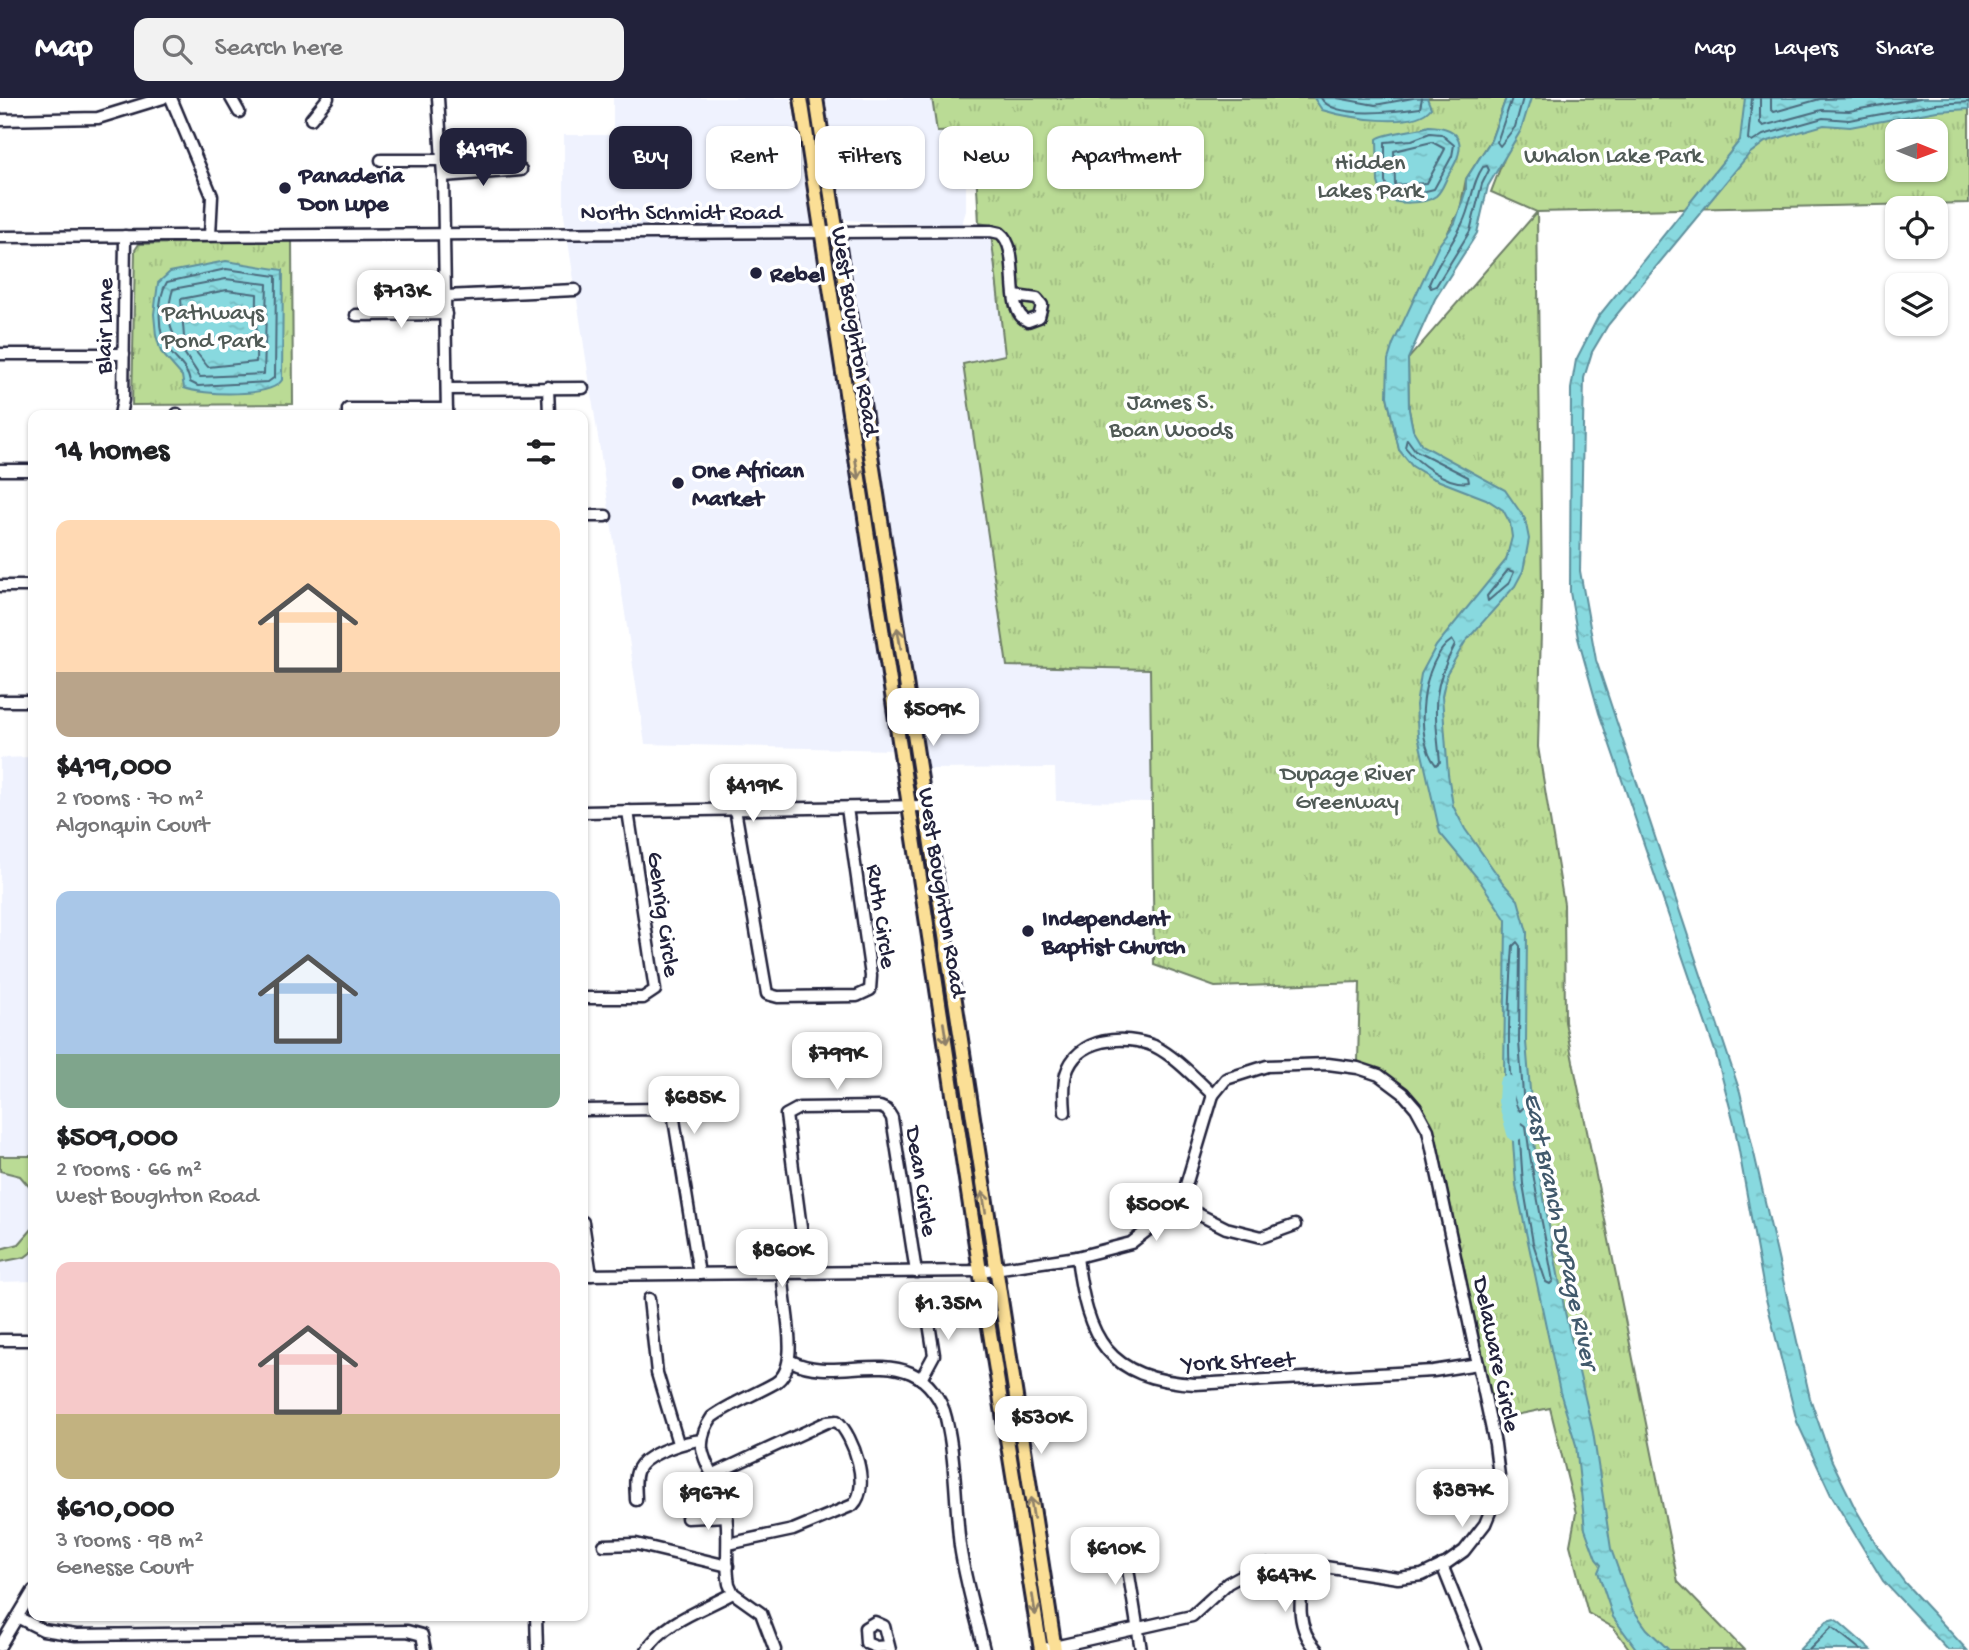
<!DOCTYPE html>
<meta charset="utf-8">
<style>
:root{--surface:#fff;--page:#f2f2f2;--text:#202124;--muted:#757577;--accent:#22223b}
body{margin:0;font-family:"Gochi Hand",sans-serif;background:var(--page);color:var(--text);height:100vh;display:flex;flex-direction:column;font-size:26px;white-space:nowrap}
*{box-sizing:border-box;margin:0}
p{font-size:23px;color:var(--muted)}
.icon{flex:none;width:38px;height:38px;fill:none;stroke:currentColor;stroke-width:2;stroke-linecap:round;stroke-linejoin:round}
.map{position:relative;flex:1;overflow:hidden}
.sheet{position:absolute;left:28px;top:312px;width:560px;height:1211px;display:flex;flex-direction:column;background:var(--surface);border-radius:14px;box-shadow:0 2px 5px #0004}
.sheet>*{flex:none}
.top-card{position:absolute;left:609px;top:28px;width:665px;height:63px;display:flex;gap:14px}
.needle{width:46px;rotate:91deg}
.controls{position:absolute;left:1885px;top:21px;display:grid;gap:14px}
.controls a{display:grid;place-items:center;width:63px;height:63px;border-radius:14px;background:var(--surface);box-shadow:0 2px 5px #0004;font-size:35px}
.price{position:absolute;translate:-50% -60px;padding:0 16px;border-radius:14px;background:#fff;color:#222;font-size:23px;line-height:46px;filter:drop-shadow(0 2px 4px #0008)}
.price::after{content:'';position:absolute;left:50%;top:42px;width:21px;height:16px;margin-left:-10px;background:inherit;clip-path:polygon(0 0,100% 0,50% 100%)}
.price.current{background:var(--accent);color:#fff}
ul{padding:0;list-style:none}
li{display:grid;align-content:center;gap:14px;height:371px;padding:0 28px}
li span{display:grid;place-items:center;height:217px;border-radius:14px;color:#555}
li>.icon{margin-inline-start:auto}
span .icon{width:126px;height:126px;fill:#fffc;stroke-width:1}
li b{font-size:30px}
h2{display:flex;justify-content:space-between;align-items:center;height:84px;padding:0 28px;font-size:30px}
.pill{padding:0 24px;border-radius:14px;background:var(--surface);box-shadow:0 2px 5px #0004;font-size:24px;line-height:63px}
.pill.current{background:var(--accent);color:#fff}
header{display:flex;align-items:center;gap:42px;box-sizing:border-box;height:98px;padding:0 35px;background:var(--accent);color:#fff}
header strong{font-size:33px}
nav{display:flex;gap:38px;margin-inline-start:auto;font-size:24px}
.search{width:490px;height:63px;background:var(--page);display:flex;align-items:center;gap:18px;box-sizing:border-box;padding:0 24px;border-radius:14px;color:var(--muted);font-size:26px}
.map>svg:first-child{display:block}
.built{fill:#eff2fe}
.grass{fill:url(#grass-tufts);stroke:#6e7e68;stroke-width:2;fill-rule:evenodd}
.pitch{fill:#badb95;stroke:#6e7e68;stroke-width:2}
.water{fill:url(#water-ripples);stroke:#5f909d;stroke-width:2}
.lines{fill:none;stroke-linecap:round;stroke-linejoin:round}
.shore{stroke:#4b6b7d;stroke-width:2}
.river{stroke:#88d9df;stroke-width:16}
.minor-casing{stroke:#22223b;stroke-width:15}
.major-casing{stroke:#22223b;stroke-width:18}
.minor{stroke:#fff;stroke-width:10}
.major{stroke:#fbdf96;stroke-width:12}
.oneway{stroke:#8e8068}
.poi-dot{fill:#22223b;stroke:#fff;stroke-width:2.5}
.labels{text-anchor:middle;stroke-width:7;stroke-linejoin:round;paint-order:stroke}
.park-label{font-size:24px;fill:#505a56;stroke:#fff}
.poi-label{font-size:24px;font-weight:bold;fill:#22223b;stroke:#fff;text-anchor:start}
.street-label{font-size:24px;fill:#22223b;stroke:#fff}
.water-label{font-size:26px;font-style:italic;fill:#41596c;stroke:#fff}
</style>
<header>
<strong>Map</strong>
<div class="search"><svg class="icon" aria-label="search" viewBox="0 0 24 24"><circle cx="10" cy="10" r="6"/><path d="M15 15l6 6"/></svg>Search here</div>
<nav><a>Map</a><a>Layers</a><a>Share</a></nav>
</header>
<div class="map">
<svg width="1969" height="1552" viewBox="0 0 1969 1552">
<defs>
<pattern id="grass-tufts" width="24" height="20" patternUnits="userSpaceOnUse" patternTransform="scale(1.75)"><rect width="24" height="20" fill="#badb95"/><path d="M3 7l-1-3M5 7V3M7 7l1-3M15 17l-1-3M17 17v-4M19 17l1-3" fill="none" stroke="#a0bc81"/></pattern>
<pattern id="water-ripples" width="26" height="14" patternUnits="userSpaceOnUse" patternTransform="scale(1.75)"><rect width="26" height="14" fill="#88d9df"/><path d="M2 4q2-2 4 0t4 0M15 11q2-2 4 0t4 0" fill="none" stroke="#75bac0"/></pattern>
</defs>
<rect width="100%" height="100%" fill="#fff"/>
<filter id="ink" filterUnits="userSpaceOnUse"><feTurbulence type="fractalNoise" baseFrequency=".0143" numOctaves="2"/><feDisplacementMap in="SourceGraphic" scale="14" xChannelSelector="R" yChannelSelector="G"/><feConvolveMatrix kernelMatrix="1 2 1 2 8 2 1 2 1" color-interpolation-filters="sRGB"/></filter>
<g filter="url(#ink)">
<g class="built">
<polygon points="613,0 791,0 894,652 645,646 564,117 564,37 613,37"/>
<polygon points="820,0 932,0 937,34 975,33 966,46 966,113 962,126 923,127 847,122 840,117"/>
<polygon points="854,138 991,138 1005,258 963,266 1007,567 1150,570 1153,704 1056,703 1055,670 922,671 844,145"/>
<polygon points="33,659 33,1183 0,1184 0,660"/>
</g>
<g class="grass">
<path d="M932,0H1506L1491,42L1466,81L1460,112L1449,132L1387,298L1399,351L1413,332L1409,312L1408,261L1537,114L1491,94L1527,0H1969V105L1537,114L1542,494L1538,649L1564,806L1565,924L1678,1484L1744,1552H1630L1614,1530L1588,1515L1570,1447L1576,1415L1550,1310L1496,1321L1436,1040C1424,1001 1396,975 1358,964L1360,884L1215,889L1154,867L1150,571L1007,568L963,266L1005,257L990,127L979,125L975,53L982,42L992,40L1021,44L1020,31L937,34ZM1897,33H1936V72H1897Z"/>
<polygon points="292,142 293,306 132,307 135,152 139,146"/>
</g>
<g class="pitch">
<polygon points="0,1058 33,1058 33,1093 20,1078 0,1073"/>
<polygon points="33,1130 33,1153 25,1159 0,1164 0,1151 19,1146"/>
</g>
<g class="water">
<path d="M1314,0H1427L1431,10C1415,32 1345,19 1322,12Z"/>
<polygon points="1506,0 1531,0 1521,32 1488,88 1477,135 1435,201 1408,261 1409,312 1413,332 1422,347 1505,392 1525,421 1529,441 1523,473 1515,488 1465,544 1447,575 1442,598 1448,676 1453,708 1465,731 1503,785 1518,802 1527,834 1526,944 1535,1052 1565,1214 1593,1334 1611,1451 1632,1510 1647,1531 1669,1552 1637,1552 1613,1519 1598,1474 1601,1467 1596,1461 1585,1431 1576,1347 1560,1294 1516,1087 1511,1015 1506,1003 1504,977 1506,822 1480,783 1440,735 1418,638 1416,607 1421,576 1436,548 1506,462 1512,439 1510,425 1503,412 1486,401 1432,380 1412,368 1399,352 1387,298 1388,262 1393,246 1439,147 1455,125 1466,92 1466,81 1491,42"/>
<polygon points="1745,0 1969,0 1969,11 1937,13 1850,29 1824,27 1765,44 1749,56 1608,227 1592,254 1584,280 1580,473 1596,562 1740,994 1810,1300 1831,1361 1855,1410 1878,1449 1905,1485 1967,1552 1948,1552 1883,1483 1831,1397 1797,1324 1765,1197 1734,1025 1716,956 1599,615 1578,540 1570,494 1571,291 1576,262 1598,219 1740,42"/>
<path d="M1429,28C1464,29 1466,49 1450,74C1445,82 1443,92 1436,98C1424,107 1396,106 1383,100L1378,84L1377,41C1384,35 1416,33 1429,28Z"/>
<path d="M226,163L283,172L282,282C271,300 202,297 184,290L182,278L161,254L156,237L154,216L158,185L170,174Z"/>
<polygon points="1834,1521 1839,1524 1871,1552 1799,1552 1827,1523"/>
</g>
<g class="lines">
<g class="shore">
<path d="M1321,0C1333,22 1399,13 1420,10L1422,0"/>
<polyline points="1337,0 1375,7 1413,0"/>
<polyline points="1512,0 1497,44 1500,48 1515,29 1523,0"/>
<polyline points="1752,0 1748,41 1752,44 1763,37 1823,20 1849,22 1936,6 1969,4"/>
<polyline points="1760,0 1760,25 1763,28 1822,12 1849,13 1920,0"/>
<polyline points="1771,0 1771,11 1774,14 1820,1 1863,0"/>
<polygon points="1430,35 1441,36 1454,47 1452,58 1434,91 1413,96 1389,95 1385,83 1385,44 1412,42"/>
<polygon points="1432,44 1445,51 1427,85 1395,87 1394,53"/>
<path d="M1487,68L1489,72L1482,86L1470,133L1436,188L1431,190L1429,186C1438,164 1452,147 1462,126C1472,107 1471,86 1483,69Z"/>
<path d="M226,171L276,178L275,279L268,284L198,288L190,284C187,268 177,264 168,251C157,236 157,200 167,184Z"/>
<path d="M226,181L267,186L264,276L200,279C181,247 160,233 173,191Z"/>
<polygon points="227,192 257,196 256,264 208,269 184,239 181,201"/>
<path d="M1407,341L1415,352L1468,379L1469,384C1447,388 1417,364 1405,349Z"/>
<polygon points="1508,472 1514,474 1509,485 1488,503 1487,498"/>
<path d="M1452,542L1455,547C1430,592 1435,614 1440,664L1436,667C1413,640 1421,562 1452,542Z"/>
<path d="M1517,844L1520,848L1519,944L1524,1009L1520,1013C1502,996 1511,876 1513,848Z"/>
<path d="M1522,1025L1526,1028C1532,1080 1544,1131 1553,1183L1550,1186L1546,1184L1533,1145L1523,1086L1519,1028Z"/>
<polyline points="1809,1552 1832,1529 1861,1552"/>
</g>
<polyline class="river" points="1507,985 1506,1003 1515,1035"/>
<defs>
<g id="minor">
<polyline points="171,0 212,98 210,137"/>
<polyline points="231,0 239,14"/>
<polyline points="438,0 443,78 447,317"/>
<polyline points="311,21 328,0"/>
<polyline points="0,22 98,20 163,0"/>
<polyline points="381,62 442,62"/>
<polyline points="443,78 521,72"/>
<path d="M0,139L991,133L1000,135C1023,152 1002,213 1028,223L1039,219L1042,207L1037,201L1015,198"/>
<polyline points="445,198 575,192"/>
<polyline points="356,217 446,216"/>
<polyline points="0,256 124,256"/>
<polyline points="548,289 549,317"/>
<polyline points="447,291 583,290"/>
<polyline points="120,317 123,302 125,138"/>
<polyline points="177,317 177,316"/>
<polyline points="348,317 348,311 447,311"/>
<polyline points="0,372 33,372"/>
<polyline points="583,418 606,418"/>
<polyline points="0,488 33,488"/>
<polyline points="0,603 33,603"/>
<polyline points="735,711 767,896 778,899 857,898 870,892 871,878 847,710"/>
<polyline points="583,714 923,708"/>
<polyline points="583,900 643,900 655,892 628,713"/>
<polyline points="583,1012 660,1011 673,1015 699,1176"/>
<polyline points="1180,1107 1226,1130 1262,1139 1295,1127"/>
<polyline points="583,1124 591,1177"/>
<path d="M1077,1159C1087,1241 1107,1281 1195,1286L1433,1273L1478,1266"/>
<polyline points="807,1175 786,1017 799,1010 880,1009 887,1012 892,1020 916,1174"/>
<polyline points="583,1177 980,1173 1077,1159 1131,1145 1180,1107 1213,997"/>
<polyline points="649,1201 657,1275 678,1345"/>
<polyline points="0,1242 33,1242"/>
<path d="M791,1263C828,1282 873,1259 911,1275C929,1283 942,1302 946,1320C956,1361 955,1406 960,1448C965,1483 976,1518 984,1552"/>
<polyline points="921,1281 934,1257 925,1200"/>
<path d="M714,1376L827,1324L837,1323C854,1339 871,1389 853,1407L793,1432L728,1446"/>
<path d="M636,1402C636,1392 633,1377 640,1368C649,1355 686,1343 702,1342"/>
<polyline points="687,1420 727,1418"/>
<polyline points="604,1447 636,1446 728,1468"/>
<polyline points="1130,1447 1128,1471 1141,1552"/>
<path d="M1305,1466C1301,1497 1293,1527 1317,1552"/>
<polyline points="1442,1467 1476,1552"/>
<polyline points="536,1517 537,1552"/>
<polyline points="19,1520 43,1532 76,1537 407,1533 422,1537 425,1552"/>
<polyline points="0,1548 33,1493"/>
<polyline points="889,1548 876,1549 866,1545 865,1530 875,1524 884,1528 890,1552"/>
<path d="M647,1552C664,1523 705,1511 733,1495"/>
<path d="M775,1552L761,1515L733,1495L729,1486C724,1459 731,1432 724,1405C720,1386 704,1368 702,1350C701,1338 705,1329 712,1319C731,1305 754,1297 775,1285C803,1268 782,1206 783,1176"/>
<path d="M1041,1552L1192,1518L1228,1485L1261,1467L1305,1466L1398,1480L1422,1477L1447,1465L1464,1453L1485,1426L1492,1409L1499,1378L1495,1346L1428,1032L1416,1010L1403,995L1379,977L1358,970L1328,966L1267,968L1226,981L1213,997C1196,981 1175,958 1154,948C1124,936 1077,939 1066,976C1063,988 1064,1002 1065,1014"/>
</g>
<g id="major">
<polyline points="801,0 980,1173 1041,1552"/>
<polyline points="816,0 1055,1552"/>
</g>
</defs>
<use href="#minor" class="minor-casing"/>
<use href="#major" class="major-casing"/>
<use href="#minor" class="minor"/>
<use href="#major" class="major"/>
</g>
<defs><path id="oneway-shaft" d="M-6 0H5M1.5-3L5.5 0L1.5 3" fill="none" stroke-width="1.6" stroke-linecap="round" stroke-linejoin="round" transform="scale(1.75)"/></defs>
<g class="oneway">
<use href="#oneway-shaft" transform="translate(857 371) rotate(81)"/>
<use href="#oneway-shaft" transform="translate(899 540) rotate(-100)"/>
<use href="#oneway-shaft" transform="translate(945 935) rotate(81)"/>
<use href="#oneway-shaft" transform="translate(984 1104) rotate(-99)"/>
<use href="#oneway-shaft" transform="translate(1032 1410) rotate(-99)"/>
<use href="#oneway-shaft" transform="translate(1034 1507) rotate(81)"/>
</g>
</g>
<g class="poi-dot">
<circle cx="285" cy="90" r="7"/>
<circle cx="756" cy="175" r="7"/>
<circle cx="678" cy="385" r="7"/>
<circle cx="1028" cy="833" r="7"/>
</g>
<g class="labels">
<g class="park-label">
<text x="1613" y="64">Whalon Lake Park</text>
<text x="1370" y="71">Hidden<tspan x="1370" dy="28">Lakes Park</tspan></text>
<text x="213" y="221">Pathways<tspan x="213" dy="28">Pond Park</tspan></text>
<text x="1171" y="310">James S.<tspan x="1171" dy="28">Boan Woods</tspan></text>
<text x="1347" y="682">Dupage River<tspan x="1347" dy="28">Greenway</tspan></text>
</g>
<g class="poi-label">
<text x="299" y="84">Panaderia<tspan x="299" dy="28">Don Lupe</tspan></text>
<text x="770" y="183">Rebel</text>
<text x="692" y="379">One African<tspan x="692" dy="28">Market</tspan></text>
<text x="1042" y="827">Independent<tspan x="1042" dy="28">Baptist Church</tspan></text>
</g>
<g class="street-label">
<text x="681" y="121">North Schmidt Road</text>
<text transform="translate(103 228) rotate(-89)" y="8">Blair Lane</text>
<text transform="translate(857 233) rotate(81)" y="8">West Boughton Road</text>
<text transform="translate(944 794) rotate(81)" y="8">West Boughton Road</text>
<text transform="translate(665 816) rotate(82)" y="8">Gehrig Circle</text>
<text transform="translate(883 818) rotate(82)" y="8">Ruth Circle</text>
<text transform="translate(923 1083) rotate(81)" y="8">Dean Circle</text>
<text transform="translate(1498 1256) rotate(78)" y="8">Delaware Circle</text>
<text transform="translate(1238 1262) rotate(-2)" y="8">York Street</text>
</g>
<g class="water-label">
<text transform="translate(1563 1132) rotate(78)" y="9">East Branch DuPage River</text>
</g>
</g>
</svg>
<div class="controls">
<a><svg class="needle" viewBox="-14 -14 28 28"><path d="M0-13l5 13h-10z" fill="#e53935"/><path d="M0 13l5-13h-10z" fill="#757577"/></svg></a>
<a><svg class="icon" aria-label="locate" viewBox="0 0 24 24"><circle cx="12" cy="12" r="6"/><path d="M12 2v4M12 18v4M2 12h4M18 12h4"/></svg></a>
<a><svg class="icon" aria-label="layers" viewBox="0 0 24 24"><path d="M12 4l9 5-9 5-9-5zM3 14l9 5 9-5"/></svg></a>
</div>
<b class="price current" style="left:483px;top:90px">$419K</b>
<b class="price" style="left:401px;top:232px">$713K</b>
<b class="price" style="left:933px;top:650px">$509K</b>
<b class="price" style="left:753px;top:726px">$419K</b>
<b class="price" style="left:837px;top:994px">$799K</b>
<b class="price" style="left:694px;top:1038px">$685K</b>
<b class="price" style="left:1156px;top:1145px">$500K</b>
<b class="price" style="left:782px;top:1191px">$860K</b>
<b class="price" style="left:948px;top:1244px">$1.35M</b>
<b class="price" style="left:1041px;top:1358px">$530K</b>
<b class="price" style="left:1462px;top:1431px">$387K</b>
<b class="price" style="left:708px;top:1434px">$967K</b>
<b class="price" style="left:1115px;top:1489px">$610K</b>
<b class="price" style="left:1285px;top:1516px">$647K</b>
<div class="top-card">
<a class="pill current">Buy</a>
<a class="pill">Rent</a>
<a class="pill">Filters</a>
<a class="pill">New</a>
<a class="pill">Apartment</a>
</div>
<section class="sheet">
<h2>14 homes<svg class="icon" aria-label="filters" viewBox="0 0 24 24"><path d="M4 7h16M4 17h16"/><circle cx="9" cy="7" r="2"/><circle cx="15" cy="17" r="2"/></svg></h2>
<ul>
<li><span style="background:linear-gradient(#ffd9b3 70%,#b9a48a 0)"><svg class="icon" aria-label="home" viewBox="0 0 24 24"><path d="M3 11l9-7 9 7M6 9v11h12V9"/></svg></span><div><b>$419,000</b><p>2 rooms · 70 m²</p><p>Algonquin Court</p></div></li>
<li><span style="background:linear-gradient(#a9c7e8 75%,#7fa58c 0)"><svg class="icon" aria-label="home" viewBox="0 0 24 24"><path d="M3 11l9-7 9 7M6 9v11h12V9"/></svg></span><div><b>$509,000</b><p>2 rooms · 66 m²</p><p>West Boughton Road</p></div></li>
<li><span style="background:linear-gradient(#f6c9c9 70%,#c2b280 0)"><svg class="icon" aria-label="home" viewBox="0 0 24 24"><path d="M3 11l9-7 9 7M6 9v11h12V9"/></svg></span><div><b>$610,000</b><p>3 rooms · 98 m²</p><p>Genesse Court</p></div></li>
</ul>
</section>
</div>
